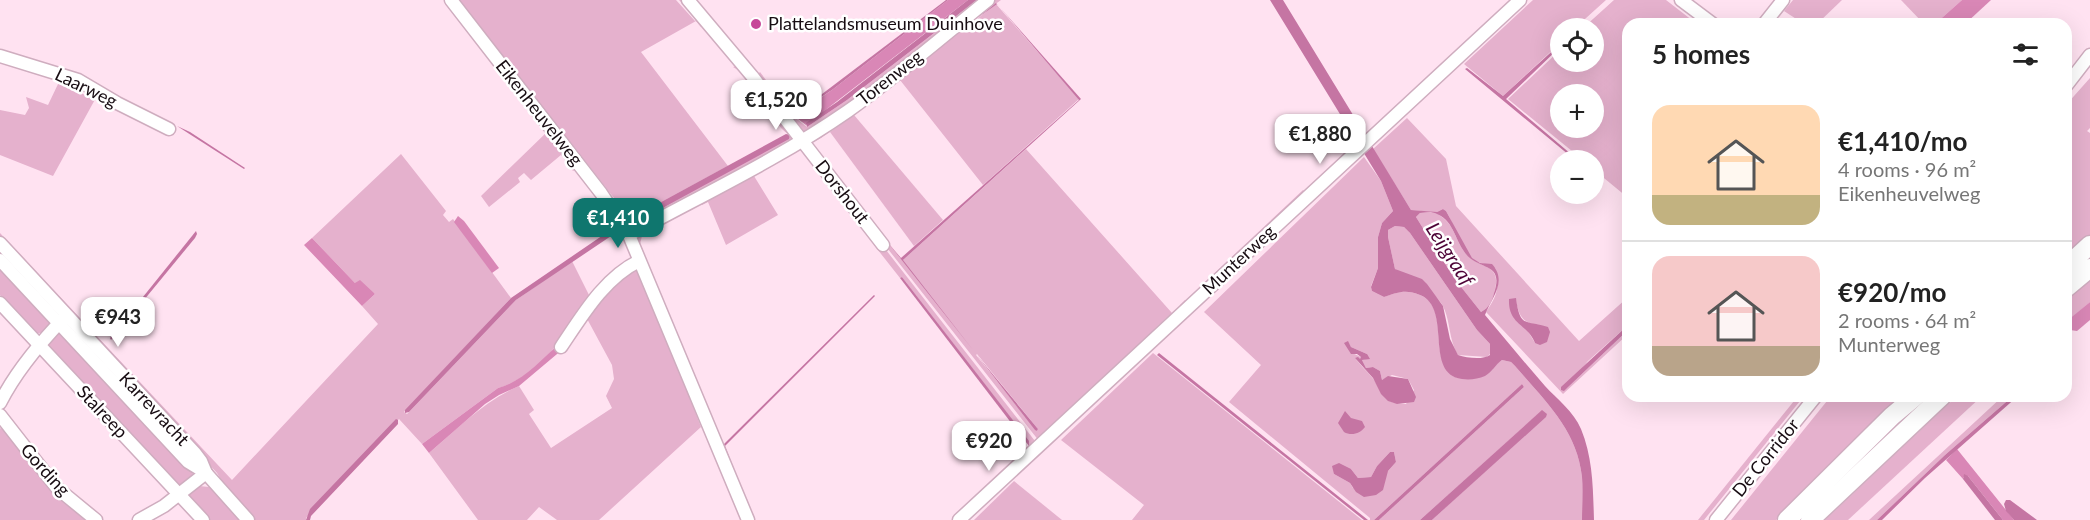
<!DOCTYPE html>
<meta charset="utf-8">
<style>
:root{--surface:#fff;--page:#f6f6f6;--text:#222;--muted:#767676;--line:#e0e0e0;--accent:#0f766e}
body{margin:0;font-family:Lato,sans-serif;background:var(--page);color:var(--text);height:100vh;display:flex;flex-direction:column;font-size:22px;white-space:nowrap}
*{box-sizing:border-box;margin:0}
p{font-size:20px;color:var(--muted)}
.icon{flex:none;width:33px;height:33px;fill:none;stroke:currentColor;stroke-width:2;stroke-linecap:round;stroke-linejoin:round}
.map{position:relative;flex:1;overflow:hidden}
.side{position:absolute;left:1622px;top:18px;width:450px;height:384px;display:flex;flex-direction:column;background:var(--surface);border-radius:18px;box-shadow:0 6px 24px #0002}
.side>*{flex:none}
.controls{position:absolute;left:1550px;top:18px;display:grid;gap:12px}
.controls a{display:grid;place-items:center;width:54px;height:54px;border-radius:50%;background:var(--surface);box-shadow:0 6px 24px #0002;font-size:30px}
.price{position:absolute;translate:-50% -51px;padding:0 14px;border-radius:12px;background:#fff;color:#222;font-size:20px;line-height:39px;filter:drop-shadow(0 2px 3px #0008)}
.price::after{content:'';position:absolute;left:50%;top:36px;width:18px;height:14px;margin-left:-9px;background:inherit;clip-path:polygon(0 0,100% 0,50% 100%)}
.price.active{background:var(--accent);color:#fff}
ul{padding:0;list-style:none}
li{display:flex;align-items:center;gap:18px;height:150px;padding:0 30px}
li+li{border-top:2px solid var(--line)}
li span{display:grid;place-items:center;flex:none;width:168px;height:120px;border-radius:18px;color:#555}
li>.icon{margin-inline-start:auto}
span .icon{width:72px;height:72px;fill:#fffc;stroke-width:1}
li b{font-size:26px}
h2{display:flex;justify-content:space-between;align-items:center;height:72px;padding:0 30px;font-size:26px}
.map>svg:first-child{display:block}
.green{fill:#e5b1cd;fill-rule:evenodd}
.forest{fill:#d987b6}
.water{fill:#c575a3;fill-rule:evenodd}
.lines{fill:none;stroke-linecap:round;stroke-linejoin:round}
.minor-casing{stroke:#cfadbf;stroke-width:15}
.highway-casing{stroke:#cfadbf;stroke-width:21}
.minor{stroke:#fff;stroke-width:12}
.highway{stroke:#fff;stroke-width:18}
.poi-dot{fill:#c64999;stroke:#fff;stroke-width:2}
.labels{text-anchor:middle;stroke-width:5;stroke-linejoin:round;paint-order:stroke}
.poi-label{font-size:18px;fill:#170c12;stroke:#fff;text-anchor:start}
.street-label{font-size:18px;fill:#170c12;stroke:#fff}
.water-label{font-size:20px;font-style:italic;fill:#4d0236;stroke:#fff}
</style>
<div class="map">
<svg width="2090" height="520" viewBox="0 0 2090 520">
<rect width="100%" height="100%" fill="#ffe2f1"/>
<g class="green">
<path d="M458,0L467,9L459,0H676L695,21L697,19L679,0H685L733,59L730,62V59L703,27H701L696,21L641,52L728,166L632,218L788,134C771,123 755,78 733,67L741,65L793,139L792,142L633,227L630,226ZM471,16L629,217V219L627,220Z"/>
<polygon points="977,0 982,0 842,111 805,132 798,129 756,76 760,72 769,84 768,86 792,115 807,127 847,100"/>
<path d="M992,0H1001L976,18L977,19L996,4L1079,99L983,185L900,80L903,78L821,138L809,144L853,196L900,258L903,260L1026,149L1172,313L1153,330L1181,306L1180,305L1185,300L1187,301L1202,285L1303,190L1304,191L1354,147L1353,145L1357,142L1359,146L1039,441L884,244L807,141ZM977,354L1038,429L1037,431L976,355Z"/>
<polygon points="1533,0 1606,0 1575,28 1560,28 1560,43 1503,96 1464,64"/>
<path d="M1614,0H1666L1697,24H1628L1627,197L1593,169V160H1583L1508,99L1560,50V62H1593V28H1583ZM1593,94V128H1560V94Z"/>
<polygon points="1793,0 1842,0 1817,24 1804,24 1784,11"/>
<polygon points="1901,0 1962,0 1935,24 1924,24"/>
<path d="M21,64L63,76L98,94L53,176L0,155V110L25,115L29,108L26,97L48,105L59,82L93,99L95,95C74,80 45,74 20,67L17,68Z"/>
<polygon points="2090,78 2090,128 2087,131 2090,133 2090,235 2066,256 2066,105"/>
<polygon points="854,115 943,220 914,246 830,132"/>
<path d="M1407,118L1446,159L1456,206L1579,341L1627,298V326L1588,361L1564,391L1627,331V335L1563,394L1486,312C1497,296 1499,290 1496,269C1486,262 1479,265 1471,258C1459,246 1455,225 1446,211L1443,209L1435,213C1453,221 1453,234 1463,250C1476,271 1504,260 1494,293C1492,301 1489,308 1481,312L1454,278L1416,217L1420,213L1432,212L1411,210L1373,149ZM1509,299H1516C1518,315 1523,325 1541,325L1535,343Z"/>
<polygon points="548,131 576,169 573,171 561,155 531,180 524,173 518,178 520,182 489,207 481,196"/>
<path d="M401,154L446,211L443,215L449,222L453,219L511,298L404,412L407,414L409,412L516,300L572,261L590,297C567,332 541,376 498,388L422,444L399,419L306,518V520H252L228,492L217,473L0,241V233L232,480L378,324L362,306L375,294L355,283L312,238Z"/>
<path d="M1364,157L1381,181L1393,211L1382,223L1378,237V268L1371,286L1372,291L1384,297C1397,292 1406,289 1420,295C1452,308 1425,362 1457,378L1492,370L1494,366L1502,360L1511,362L1515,366C1545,401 1577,430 1582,477C1583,491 1582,506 1582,520H1432L1547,414L1537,415L1420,520H1379L1524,387L1522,384L1374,520H1370V518L1229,402L1261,365L1204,312ZM1348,342L1351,347L1367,354L1366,359L1362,360L1366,368L1373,367L1380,371L1382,380L1392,375L1408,379L1414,390L1406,404C1383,403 1385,397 1374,380C1369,373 1361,366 1355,358L1360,360L1361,357L1350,352ZM1390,452H1394L1396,462L1388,471L1353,488L1350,483L1334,474L1351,469L1358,478L1371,477L1377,466Z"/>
<polygon points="751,171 757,175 753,174 720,194 754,176 778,215 726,245 708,202 702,205 700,203 642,236 639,248 642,248 645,256 643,257 677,340 680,340 681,348 718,436 720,436 723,444 723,446 744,500 747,499 753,520 751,520 636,242 637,237 642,232"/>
<path d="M1395,226L1404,227L1410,233L1477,330L1490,344V354L1487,357L1458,355C1448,337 1451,323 1443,306C1437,293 1407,277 1395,269L1388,237V230Z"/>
<polygon points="879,241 1035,441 1036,444 956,520 952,520 1022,454 1021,453 1028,446 1028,441 902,277 900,278 874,245"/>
<path d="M0,263L51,318C50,327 47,334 37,333L0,295Z"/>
<path d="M634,266L639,267L720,460L717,462L708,437L689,396L701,427L599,520H557L539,507L527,520H478L429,453C457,429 484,401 519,386L534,410L529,414L551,448L612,408L606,396L614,379L612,365L585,315L610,284Z"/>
<polygon points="2090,280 2090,302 2066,323 2066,301"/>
<polygon points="57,334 63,334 192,468 193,476 178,488 48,351 47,343"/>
<polygon points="1153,353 1362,520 1132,520 1144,505 1061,440"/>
<polygon points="1798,396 1804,396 1704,520 1698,520"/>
<polygon points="1831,396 1905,396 1776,520 1731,520"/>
<polygon points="1957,396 1982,396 1848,520 1825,520"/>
<polygon points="2003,396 2013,396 1945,455 1877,520 1869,520"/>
<path d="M0,428L5,431C31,467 53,491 88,520H0Z"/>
<polygon points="1014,481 1062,520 974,520"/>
<polygon points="199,486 209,487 240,520 207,520 189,497 190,492"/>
</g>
<g class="forest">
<polygon points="948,0 968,0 806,125 794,116 832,90"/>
<polygon points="1962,0 1991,0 1965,24 1935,24"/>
<polygon points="458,216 464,221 499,268 492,273 454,222"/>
<polygon points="312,238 355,283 360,280 375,294 362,306 304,245"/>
<polygon points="2090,302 2090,320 2077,331 2070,330 2067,321"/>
<path d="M558,345L563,349L519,386L499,395L485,404L429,453L422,444L498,388C523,381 539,362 558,345Z"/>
<polygon points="1957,449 2014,520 2003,520 1968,476 1963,477 1963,479 1946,460"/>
</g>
<g class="water">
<polygon points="946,0 948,0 832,90 797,113"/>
<polygon points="968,0 977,0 847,100 807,127 806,123 837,102"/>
<path d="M1270,0H1283L1411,210L1437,212L1443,209L1446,211L1472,258L1480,263L1492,264C1508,282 1491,298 1485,315C1505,339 1525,363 1545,386C1557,399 1574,412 1581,429C1593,458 1593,489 1594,520H1582C1582,506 1583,491 1582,477C1577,430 1545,401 1515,366L1511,362L1502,360C1495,365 1492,372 1485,376C1478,379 1470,380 1462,379C1423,374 1453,308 1420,295C1406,289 1398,292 1384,297L1372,291L1371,287L1378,268V237L1382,223L1393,211L1381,181ZM1431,212C1452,217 1453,234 1463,250C1476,272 1505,260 1494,293C1492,301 1489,308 1481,312L1454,278L1416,217L1420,213ZM1395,226L1404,227L1410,233L1477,330L1490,344V355C1483,360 1467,358 1458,355L1450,339L1443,306L1427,284L1422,279L1395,269L1388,237V230Z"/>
<polygon points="996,3 1081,99 903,260 973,350 889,244 901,258 1079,100 997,4 976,19"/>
<polygon points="1560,44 1560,47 1506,99 1578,160 1575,160 1465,69 1467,68 1503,96"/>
<polygon points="177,126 190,132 245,168 244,169"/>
<polygon points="786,134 790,135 789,139 635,223 633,222 632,218"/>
<polygon points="612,229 615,231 614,234 516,300 409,412 405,413 405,410 511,298"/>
<polygon points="196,231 197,234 195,238 111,340 110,338"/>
<polygon points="902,277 1029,441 1029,446 900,278"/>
<polygon points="874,295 875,296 725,446 746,500 723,445"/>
<path d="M1516,298C1520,328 1525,320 1548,327L1550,332L1547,342L1540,345L1535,343C1527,323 1508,325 1509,299Z"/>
<polygon points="1627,326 1627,331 1564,391 1561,390 1561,387"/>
<polygon points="1348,341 1351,347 1367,354 1370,359 1362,360 1366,368 1373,367 1380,371 1382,380 1388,376 1408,379 1416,397 1414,402 1397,404 1388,401 1381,394 1373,378 1355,358 1358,357 1360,359 1361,357 1357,354 1351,354 1344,343"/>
<polygon points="1159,353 1368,520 1364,520 1157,355"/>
<polygon points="976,354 1038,429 1037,431 1035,430"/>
<polygon points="1522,384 1524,387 1379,520 1374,520"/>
<polygon points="2013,396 2018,396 1925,478 1882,520 1877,520 1945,455"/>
<polygon points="1542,410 1547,414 1546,417 1432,520 1420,520"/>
<path d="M1345,411L1351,418L1362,421L1365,427C1360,434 1351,436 1344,432L1338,423Z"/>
<polygon points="396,419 398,420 398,424 311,516 310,520 306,520 310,509"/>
<polygon points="1390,452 1394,452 1396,462 1388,471 1383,490 1376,495 1364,497 1356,492 1350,483 1334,474 1332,466 1339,463 1351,469 1358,478 1371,477 1377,466"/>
<polygon points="1964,474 1968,476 2003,520 1995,520 1963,479"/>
<polygon points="2006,500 2010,500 2037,520 2014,520 2006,511 2004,504"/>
</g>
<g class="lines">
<defs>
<g id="minor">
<polyline points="451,0 601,193 629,235 748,520"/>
<polyline points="688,0 752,76 883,245"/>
<polyline points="1681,0 1713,24"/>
<polyline points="1764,24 1783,0"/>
<polyline points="0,56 78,80 117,103 169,129"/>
<polyline points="2066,86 2090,55"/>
<path d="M629,235C702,195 779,159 848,111C896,77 942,37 988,0"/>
<polyline points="0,243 195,453 201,461 206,473"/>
<polyline points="0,260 188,462 206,473 248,520"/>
<polyline points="0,303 203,520"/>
<path d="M561,347C582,316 604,278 639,261"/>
<path d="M0,403C16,371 39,344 64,318"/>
<polyline points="0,415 57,488 96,520"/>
<polyline points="139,520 164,506 206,473"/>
<polyline points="959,520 1520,0"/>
<polyline points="1716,520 1816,396"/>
</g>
<g id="highway">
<polyline points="2066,267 2090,245"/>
<polyline points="2066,288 2090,268"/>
<polyline points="1787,520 1892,416 1916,396"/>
<polyline points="1810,520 1942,396"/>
</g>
</defs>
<use href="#minor" class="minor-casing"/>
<use href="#highway" class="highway-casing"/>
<use href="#minor" class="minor"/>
<use href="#highway" class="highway"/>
</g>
<circle class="poi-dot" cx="756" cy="24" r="6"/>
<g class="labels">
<g class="poi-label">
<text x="768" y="30">Plattelandsmuseum Duinhove</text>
</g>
<g class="street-label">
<text transform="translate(890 78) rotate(-38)" y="6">Torenweg</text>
<text transform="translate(86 88) rotate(26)" y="6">Laarweg</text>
<text transform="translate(539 113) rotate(52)" y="6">Eikenheuvelweg</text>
<text transform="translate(842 192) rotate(52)" y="6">Dorshout</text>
<text transform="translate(1239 260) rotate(-43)" y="6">Munterweg</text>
<text transform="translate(154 409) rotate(47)" y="6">Karrevracht</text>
<text transform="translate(102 412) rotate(47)" y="6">Stalreep</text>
<text transform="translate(1766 458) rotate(-51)" y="6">De Corridor</text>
<text transform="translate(45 470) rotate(48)" y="6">Gording</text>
</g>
<g class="water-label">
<text transform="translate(1450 254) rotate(57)" y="7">Leijgraaf</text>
</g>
</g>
</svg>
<div class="controls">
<a><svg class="icon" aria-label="locate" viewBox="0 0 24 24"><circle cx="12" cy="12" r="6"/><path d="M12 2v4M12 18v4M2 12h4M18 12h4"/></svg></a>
<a>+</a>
<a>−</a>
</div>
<b class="price" style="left:776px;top:131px">€1,520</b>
<b class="price" style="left:1320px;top:165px">€1,880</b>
<b class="price active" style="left:618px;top:249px">€1,410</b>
<b class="price" style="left:118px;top:348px">€943</b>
<b class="price" style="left:989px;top:472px">€920</b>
<section class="side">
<h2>5 homes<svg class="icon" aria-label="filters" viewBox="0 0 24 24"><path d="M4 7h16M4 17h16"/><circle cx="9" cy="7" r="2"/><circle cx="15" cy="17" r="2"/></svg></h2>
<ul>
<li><span style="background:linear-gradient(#ffd9b3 75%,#c2b280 0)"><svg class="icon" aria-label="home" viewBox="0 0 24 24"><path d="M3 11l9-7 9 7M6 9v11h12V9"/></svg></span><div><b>€1,410/mo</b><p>4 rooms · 96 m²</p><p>Eikenheuvelweg</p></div></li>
<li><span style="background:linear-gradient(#f6c9c9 75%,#b9a48a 0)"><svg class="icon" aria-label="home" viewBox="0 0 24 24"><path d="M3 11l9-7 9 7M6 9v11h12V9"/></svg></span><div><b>€920/mo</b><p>2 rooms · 64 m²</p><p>Munterweg</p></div></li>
</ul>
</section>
</div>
